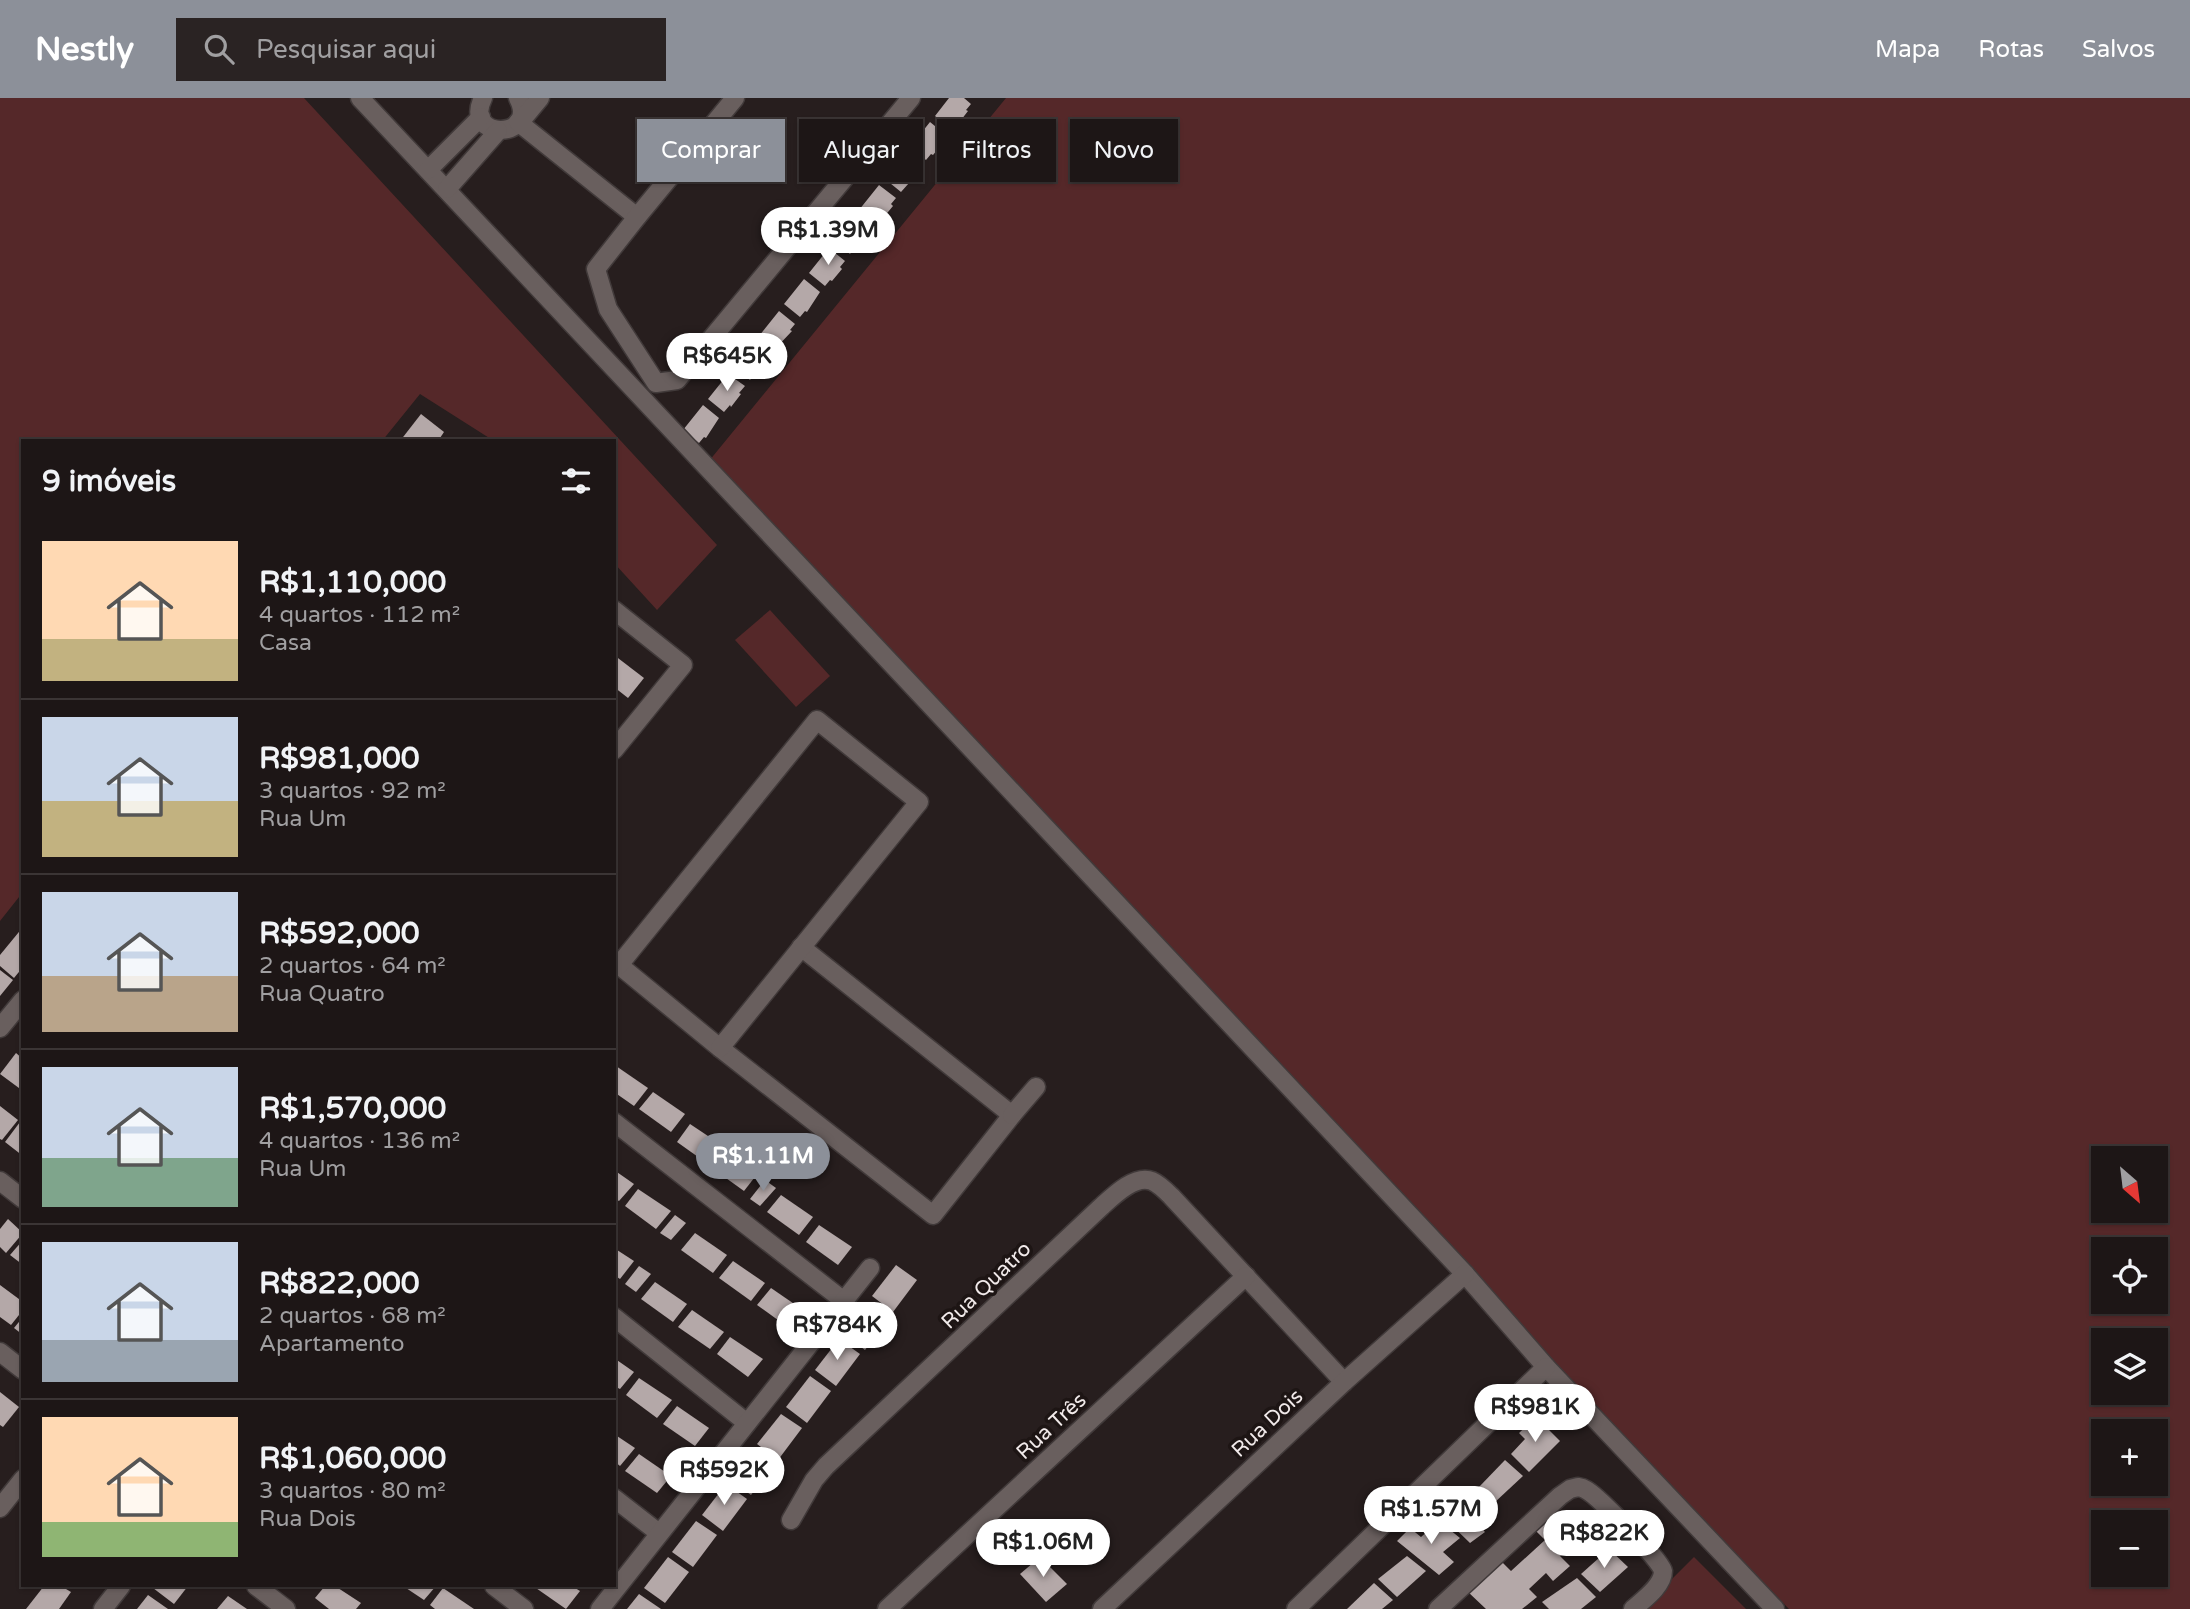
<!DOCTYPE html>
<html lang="pt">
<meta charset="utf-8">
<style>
:root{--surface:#1d1616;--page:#2a2323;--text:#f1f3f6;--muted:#a09fa1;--line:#3b3535;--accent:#8c9099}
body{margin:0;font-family:"Varela Round",sans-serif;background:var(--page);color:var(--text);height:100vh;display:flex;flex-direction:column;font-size:26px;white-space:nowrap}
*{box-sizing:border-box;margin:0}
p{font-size:23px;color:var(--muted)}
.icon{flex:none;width:38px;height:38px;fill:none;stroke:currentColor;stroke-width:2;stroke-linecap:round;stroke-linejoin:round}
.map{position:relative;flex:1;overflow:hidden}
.side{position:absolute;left:21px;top:341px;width:595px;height:1148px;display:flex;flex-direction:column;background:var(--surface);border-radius:0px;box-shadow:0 2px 5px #0004,0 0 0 2px var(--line)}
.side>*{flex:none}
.hud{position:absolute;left:637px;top:21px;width:665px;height:63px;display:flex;gap:14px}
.needle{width:46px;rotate:152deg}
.controls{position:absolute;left:2091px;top:1048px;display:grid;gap:14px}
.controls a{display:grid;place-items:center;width:77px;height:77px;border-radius:0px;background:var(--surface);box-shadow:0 2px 5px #0004,0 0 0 2px var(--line);font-size:35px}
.price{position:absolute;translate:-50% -60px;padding:0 16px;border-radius:24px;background:#fff;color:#222;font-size:23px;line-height:46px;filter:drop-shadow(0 2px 4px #0008)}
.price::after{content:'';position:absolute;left:50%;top:42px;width:21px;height:16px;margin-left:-10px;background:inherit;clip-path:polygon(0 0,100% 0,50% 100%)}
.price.on{background:var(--accent);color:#fff}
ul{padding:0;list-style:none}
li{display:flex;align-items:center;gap:21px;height:175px;padding:0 21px}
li+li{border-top:2px solid var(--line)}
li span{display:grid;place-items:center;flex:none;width:196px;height:140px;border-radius:0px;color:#555}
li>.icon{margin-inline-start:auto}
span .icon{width:84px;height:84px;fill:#fffc;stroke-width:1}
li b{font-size:30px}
h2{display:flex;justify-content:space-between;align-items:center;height:84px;padding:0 21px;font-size:30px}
.tag{padding:0 24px;border-radius:0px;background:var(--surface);box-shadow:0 2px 5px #0004,0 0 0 2px var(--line);font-size:24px;line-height:63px}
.tag.on{background:var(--accent);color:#fff}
header{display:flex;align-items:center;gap:42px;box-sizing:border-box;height:98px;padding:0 35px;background:var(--accent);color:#fff}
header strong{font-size:33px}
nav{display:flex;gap:38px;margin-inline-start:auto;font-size:24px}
.search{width:490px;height:63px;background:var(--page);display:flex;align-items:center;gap:18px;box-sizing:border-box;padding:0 24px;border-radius:0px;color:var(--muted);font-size:26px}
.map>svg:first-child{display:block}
.green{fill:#552829;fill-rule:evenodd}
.building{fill:#b4a8a8}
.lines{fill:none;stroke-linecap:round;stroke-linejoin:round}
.street-casing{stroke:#413a3a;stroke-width:21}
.street{stroke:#695f5e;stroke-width:18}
.labels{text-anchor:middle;stroke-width:7;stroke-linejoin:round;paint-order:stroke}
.street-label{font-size:21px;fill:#f1eaea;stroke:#1d1514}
</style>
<header>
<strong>Nestly</strong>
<div class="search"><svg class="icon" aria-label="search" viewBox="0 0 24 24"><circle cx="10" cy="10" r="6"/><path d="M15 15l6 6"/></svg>Pesquisar aqui</div>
<nav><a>Mapa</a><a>Rotas</a><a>Salvos</a></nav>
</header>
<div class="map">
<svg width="2190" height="1511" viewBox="0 0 2190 1511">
<rect width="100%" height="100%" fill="#271e1e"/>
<g class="green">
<polygon points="0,0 304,0 717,447 657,512 614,465 614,343 494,343 420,296 382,343 23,343 23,794 0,823"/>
<path d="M1006,0H2190V1511H1789L1549,1263L709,363ZM2104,1060H2156V1113H2104ZM2104,1152H2156V1204H2104ZM2104,1242H2156V1295H2104ZM2104,1334H2156V1386H2104ZM2104,1424H2156V1477H2104Z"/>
<polygon points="770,512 830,578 796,609 735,542"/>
<polygon points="1694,1459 1746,1511 1642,1511"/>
</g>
<g class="building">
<polygon points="949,0 964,0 971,6 966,12 968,13 958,26 956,24 951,31 935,18"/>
<polygon points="930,24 946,37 941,43 943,45 933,57 931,56 926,62 910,49"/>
<polygon points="905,56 921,69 916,75 917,76 901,94 885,81"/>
<polygon points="879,87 896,100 891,106 893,108 883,120 881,119 875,125 859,112"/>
<polygon points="854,118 870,131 865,138 867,139 857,152 855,150 850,156 834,143"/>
<polygon points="829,150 845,163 840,169 842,171 832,183 830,182 825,188 809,175"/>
<polygon points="804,181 820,194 807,214 805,213 800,219 784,206"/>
<polygon points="779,213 795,226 790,232 792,233 775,251 759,238"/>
<polygon points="754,244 770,257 765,263 767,265 757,277 755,276 750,282 734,269"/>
<polygon points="728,276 745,288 739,295 741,296 731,309 730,307 724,314 708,301"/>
<polygon points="703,307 719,320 706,340 704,339 699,345 683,332"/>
<polygon points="421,316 444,334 438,343 400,343"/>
<polygon points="614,557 644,580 628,600 614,589"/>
<polygon points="23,829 23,869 14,880 0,868 0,857"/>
<polygon points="0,872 13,882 0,898"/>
<polygon points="16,955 23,961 23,993 0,976"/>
<polygon points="616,968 648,990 634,1008 614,994"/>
<polygon points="653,994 685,1016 671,1034 639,1011"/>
<polygon points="0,1008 18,1022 2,1042 0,1041"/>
<polygon points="20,1024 23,1026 23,1058 5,1044"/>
<polygon points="690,1026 723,1048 708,1066 677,1044"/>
<polygon points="726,1053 758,1075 744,1093 712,1070"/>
<polygon points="614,1072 634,1086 619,1103 614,1100"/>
<polygon points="765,1082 776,1090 760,1108 750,1101"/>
<polygon points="638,1091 671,1113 656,1131 625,1108"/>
<polygon points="781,1097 813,1119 799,1137 767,1114"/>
<polygon points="675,1117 686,1125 671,1142 660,1135"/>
<polygon points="8,1121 23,1135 6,1155 0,1149 0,1131"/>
<polygon points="819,1127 852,1149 838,1167 806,1144"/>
<polygon points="695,1135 727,1157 713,1175 681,1152"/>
<polygon points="23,1142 23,1167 10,1157"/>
<polygon points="614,1150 634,1163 620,1181 614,1177"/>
<polygon points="733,1163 765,1185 751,1203 719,1180"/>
<polygon points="896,1167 917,1182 893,1214 872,1198"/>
<polygon points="639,1168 651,1176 636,1194 625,1186"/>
<polygon points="655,1184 687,1206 673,1224 641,1201"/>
<polygon points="0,1187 23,1204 23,1212 11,1227 0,1219"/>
<polygon points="771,1190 803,1212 789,1230 757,1207"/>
<polygon points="868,1205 889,1220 865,1252 844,1236"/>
<polygon points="692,1212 724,1234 710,1251 678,1229"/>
<polygon points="23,1219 23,1237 14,1230"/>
<polygon points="730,1239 763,1261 748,1279 717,1256"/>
<polygon points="839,1241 860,1256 836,1288 815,1272"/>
<polygon points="614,1260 634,1274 620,1291 614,1288"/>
<polygon points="810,1278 831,1293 807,1325 786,1309"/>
<polygon points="639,1280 672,1302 657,1320 626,1297"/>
<polygon points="0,1294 19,1309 3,1329 0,1327"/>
<polygon points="677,1308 709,1330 695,1348 663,1326"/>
<polygon points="781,1316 802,1330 778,1362 757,1346"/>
<polygon points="1536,1319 1560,1343 1529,1374 1511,1356 1525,1341 1519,1335"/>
<polygon points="614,1336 635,1350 620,1368 614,1363"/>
<polygon points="754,1350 775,1365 751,1397 729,1381"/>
<polygon points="639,1356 671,1378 657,1395 625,1373"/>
<polygon points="1505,1362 1523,1378 1494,1405 1479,1389"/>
<polygon points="726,1386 747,1401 723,1433 702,1417"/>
<polygon points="1476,1392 1491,1408 1475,1423 1485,1434 1470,1445 1437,1413 1450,1401 1457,1408"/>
<polygon points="1552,1415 1561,1421 1577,1415 1595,1433 1584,1441 1591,1449 1582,1456 1575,1450 1560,1458 1570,1468 1553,1483 1546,1475 1529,1491 1537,1499 1522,1511 1486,1511 1467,1493 1501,1463 1511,1473 1545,1442 1534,1431"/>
<polygon points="696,1423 717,1437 693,1469 672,1454"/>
<polygon points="1439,1423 1460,1440 1443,1454 1454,1464 1439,1477 1397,1443 1410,1430 1421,1439"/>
<polygon points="1609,1451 1628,1469 1600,1494 1581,1476"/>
<polygon points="1407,1458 1426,1473 1397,1499 1378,1481"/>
<polygon points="668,1459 689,1474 665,1505 644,1490"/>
<polygon points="1040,1459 1067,1486 1046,1504 1020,1476"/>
<polygon points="1577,1480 1596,1499 1581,1511 1549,1511 1542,1504"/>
<polygon points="1374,1485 1393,1502 1382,1511 1347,1511"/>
<polygon points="44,1488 61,1488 71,1494 59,1511 26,1511"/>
<polygon points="155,1488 188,1488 174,1506 153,1490"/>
<polygon points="325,1488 335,1488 361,1505 356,1511 329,1511 315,1500"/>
<polygon points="403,1488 436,1488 424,1502"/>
<polygon points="533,1488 572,1488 580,1493 566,1511"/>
<polygon points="443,1490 474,1511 435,1511 430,1507"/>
<polygon points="639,1496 661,1511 627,1511"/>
<polygon points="148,1497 168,1511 137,1511"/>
<polygon points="228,1498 247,1511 217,1511"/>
</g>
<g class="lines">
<defs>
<g id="street">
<polyline points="360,0 1465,1176 1546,1269 1775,1511"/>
<path d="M483,0C462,43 540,42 518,0"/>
<polyline points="540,0 521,23 518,24 637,119"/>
<polyline points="735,0 637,119 596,171 608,211 656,285 677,282 911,0"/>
<polyline points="428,72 481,19"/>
<polyline points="447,91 498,33"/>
<polyline points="614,512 683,567 614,652"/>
<polyline points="614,863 720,950 933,1117 1012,1017 801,849"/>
<polyline points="619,867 817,622 919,704 720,950"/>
<polyline points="0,930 23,902"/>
<polyline points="1012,1017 1036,989"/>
<polyline points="614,1024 844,1203"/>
<polyline points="0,1083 23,1101"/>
<polyline points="614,1219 747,1325"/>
<polyline points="0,1254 23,1272"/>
<polyline points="614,1400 659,1435"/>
<polyline points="0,1410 23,1381"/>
<path d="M791,1422L814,1382L826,1368L1101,1109C1113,1098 1135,1076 1152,1083C1159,1086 1165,1092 1171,1098L1344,1284"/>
<polyline points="256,1488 286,1511"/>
<polyline points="494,1488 524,1511"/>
<polyline points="103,1511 121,1488"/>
<polyline points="600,1511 870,1170"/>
<polyline points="887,1511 1246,1178"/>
<polyline points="1102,1511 1344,1284 1465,1176"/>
<polyline points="1296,1511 1546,1269"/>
<path d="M1438,1511L1560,1398L1570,1391L1578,1389C1584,1390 1583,1390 1588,1393C1599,1400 1662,1463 1663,1473C1663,1488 1643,1502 1633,1511"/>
</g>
</defs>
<use href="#street" class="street-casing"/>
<use href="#street" class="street"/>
</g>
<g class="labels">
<g class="street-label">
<text transform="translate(986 1187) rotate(-44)" y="7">Rua Quatro</text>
<text transform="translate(1267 1325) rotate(-43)" y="7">Rua Dois</text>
<text transform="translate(1051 1328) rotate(-43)" y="7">Rua Três</text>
</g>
</g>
</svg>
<div class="controls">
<a><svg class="needle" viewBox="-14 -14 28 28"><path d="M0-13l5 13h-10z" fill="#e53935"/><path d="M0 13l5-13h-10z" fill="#a09fa1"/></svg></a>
<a><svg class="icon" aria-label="locate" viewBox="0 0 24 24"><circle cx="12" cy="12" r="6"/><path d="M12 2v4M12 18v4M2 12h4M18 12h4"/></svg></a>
<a><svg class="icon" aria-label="layers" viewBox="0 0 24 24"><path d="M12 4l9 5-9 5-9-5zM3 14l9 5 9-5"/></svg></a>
<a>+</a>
<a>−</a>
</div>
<b class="price" style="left:828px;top:169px">R$1.39M</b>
<b class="price" style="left:727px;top:295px">R$645K</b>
<b class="price on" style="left:763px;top:1095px">R$1.11M</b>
<b class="price" style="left:837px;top:1264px">R$784K</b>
<b class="price" style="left:1535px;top:1346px">R$981K</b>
<b class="price" style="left:724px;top:1409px">R$592K</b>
<b class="price" style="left:1431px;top:1448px">R$1.57M</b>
<b class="price" style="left:1604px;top:1472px">R$822K</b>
<b class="price" style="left:1043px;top:1481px">R$1.06M</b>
<div class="hud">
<a class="tag on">Comprar</a>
<a class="tag">Alugar</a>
<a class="tag">Filtros</a>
<a class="tag">Novo</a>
</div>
<section class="side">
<h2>9 imóveis<svg class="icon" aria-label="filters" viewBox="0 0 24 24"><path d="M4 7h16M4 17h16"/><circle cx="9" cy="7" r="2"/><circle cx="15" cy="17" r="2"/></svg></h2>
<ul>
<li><span style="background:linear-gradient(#ffd9b3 70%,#c2b280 0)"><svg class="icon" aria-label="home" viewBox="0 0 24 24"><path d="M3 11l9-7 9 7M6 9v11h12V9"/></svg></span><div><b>R$1,110,000</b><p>4 quartos · 112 m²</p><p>Casa</p></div></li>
<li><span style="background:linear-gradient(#c9d6e8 60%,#c2b280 0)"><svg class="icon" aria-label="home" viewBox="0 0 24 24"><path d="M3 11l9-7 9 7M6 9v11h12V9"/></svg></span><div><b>R$981,000</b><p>3 quartos · 92 m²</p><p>Rua Um</p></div></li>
<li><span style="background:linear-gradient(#c9d6e8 60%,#b9a48a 0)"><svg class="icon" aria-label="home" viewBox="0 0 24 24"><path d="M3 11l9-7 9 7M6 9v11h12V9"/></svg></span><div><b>R$592,000</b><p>2 quartos · 64 m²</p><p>Rua Quatro</p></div></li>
<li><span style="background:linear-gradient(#c9d6e8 65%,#7fa58c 0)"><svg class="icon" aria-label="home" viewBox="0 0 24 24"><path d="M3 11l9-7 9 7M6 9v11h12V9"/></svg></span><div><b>R$1,570,000</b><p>4 quartos · 136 m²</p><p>Rua Um</p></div></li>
<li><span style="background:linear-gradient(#c9d6e8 70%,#9aa5b1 0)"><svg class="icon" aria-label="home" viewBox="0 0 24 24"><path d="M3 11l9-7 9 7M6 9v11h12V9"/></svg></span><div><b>R$822,000</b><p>2 quartos · 68 m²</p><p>Apartamento</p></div></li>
<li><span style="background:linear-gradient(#ffd9b3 75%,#8fb573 0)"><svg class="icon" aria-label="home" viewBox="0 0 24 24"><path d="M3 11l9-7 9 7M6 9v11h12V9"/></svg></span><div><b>R$1,060,000</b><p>3 quartos · 80 m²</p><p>Rua Dois</p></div></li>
</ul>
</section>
</div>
